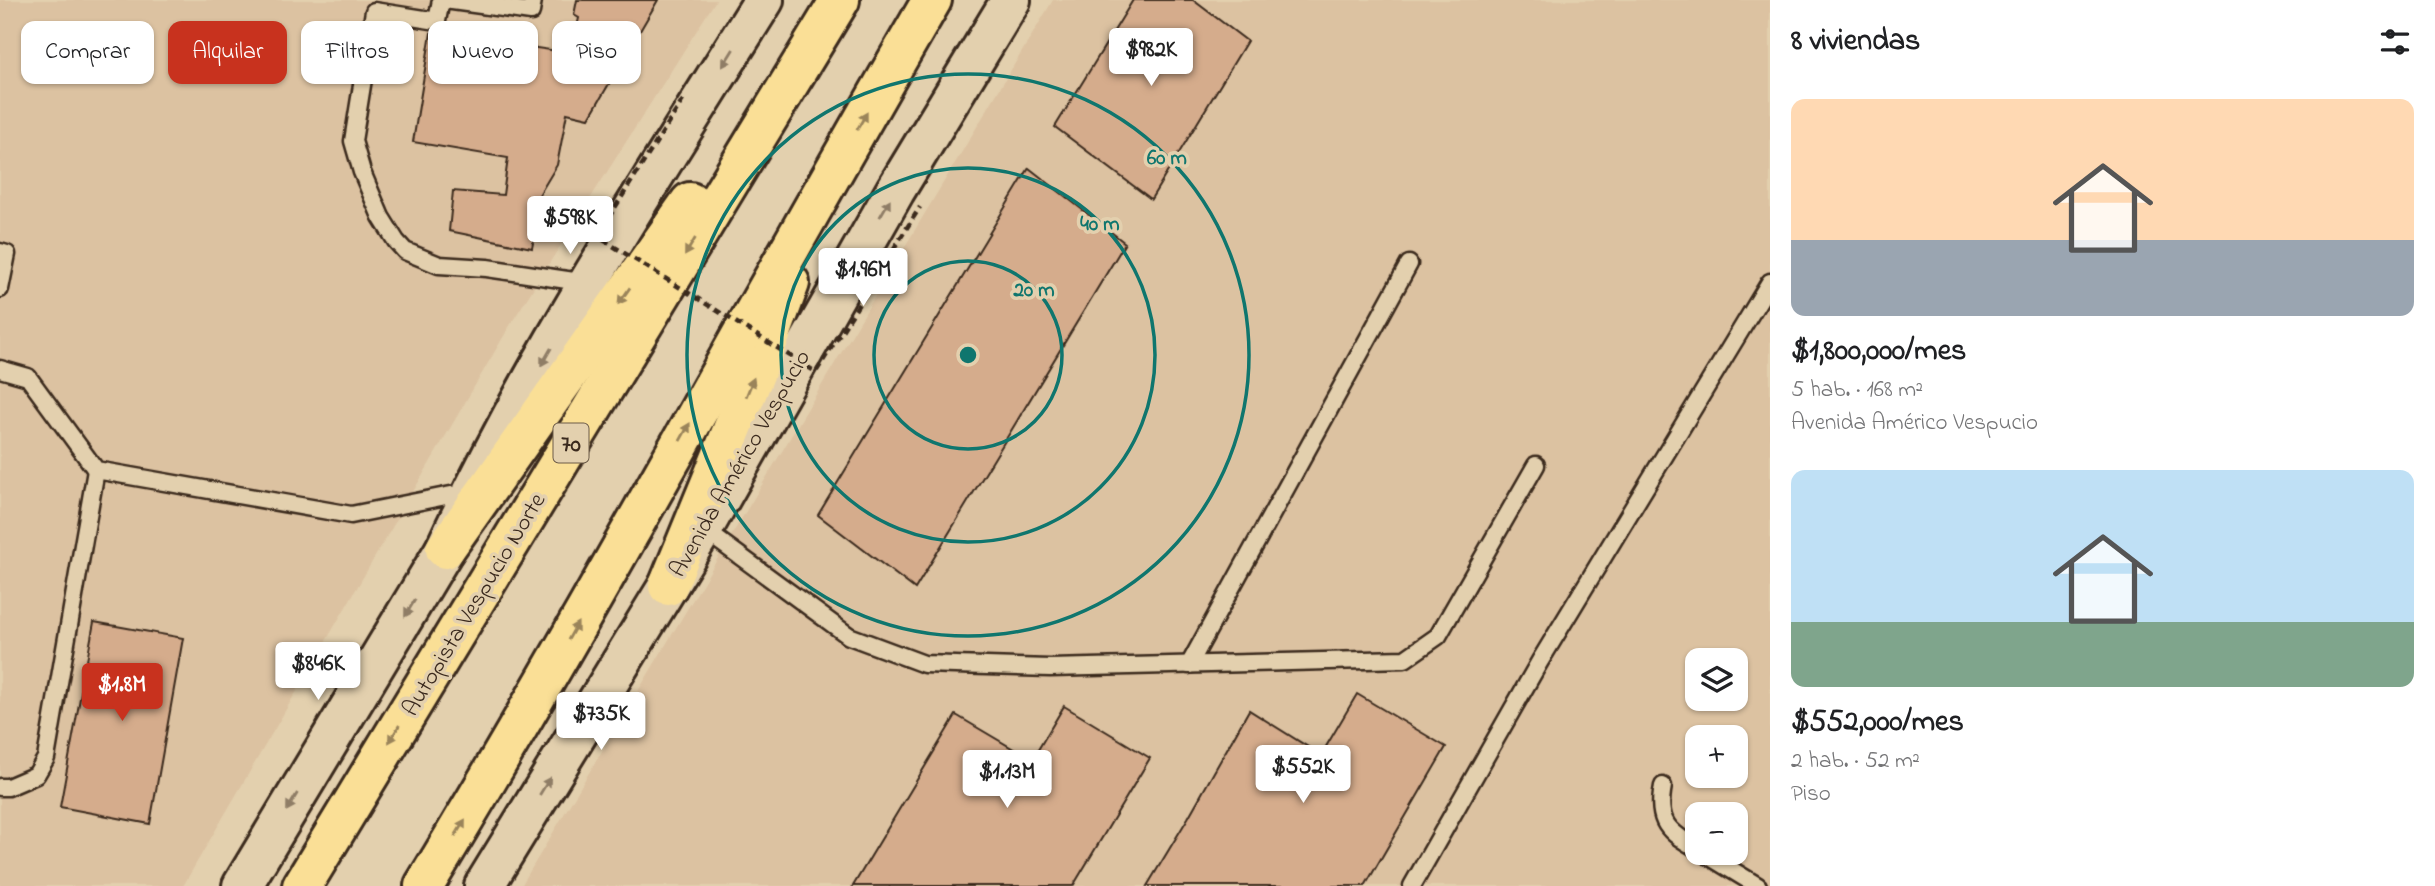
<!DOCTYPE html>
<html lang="es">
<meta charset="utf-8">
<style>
:root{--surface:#fff;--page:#f2f2f2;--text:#202124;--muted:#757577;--accent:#c8321e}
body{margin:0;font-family:"Indie Flower",sans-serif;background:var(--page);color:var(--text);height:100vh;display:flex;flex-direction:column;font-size:26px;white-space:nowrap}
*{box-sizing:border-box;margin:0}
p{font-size:23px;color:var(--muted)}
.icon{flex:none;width:38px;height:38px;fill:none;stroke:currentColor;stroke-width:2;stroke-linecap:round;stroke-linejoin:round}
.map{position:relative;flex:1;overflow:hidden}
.sheet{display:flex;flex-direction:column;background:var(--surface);width:665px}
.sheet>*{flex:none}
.hud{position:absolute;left:21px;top:21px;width:665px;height:63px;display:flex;gap:14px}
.buttons{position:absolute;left:1685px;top:648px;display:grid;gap:14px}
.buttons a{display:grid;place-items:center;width:63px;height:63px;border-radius:14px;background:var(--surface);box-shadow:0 2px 5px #0004;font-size:35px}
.price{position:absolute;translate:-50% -60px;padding:0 16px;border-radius:7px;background:#fff;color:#222;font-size:23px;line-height:46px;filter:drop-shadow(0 2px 4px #0008)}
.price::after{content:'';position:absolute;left:50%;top:42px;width:21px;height:16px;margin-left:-10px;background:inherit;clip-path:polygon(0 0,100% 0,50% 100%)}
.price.selected{background:var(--accent);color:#fff}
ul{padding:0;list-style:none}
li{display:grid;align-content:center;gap:14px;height:371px;padding:0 21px}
li span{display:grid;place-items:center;height:217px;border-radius:14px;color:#555}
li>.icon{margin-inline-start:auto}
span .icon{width:126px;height:126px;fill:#fffc;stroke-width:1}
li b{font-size:30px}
h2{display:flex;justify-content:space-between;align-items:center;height:84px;padding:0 21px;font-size:30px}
.pill{padding:0 24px;border-radius:14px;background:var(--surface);box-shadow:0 2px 5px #0004;font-size:24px;line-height:63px}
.pill.selected{background:var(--accent);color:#fff}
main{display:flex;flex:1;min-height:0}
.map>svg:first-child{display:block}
.built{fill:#dcc2a1;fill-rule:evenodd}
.building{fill:#d5ac8c;stroke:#3b2a1e;stroke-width:2}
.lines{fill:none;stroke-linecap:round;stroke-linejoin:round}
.service-casing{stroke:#3b2a1e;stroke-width:21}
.secondary-casing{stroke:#3b2a1e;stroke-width:44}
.motorway-casing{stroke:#3b2a1e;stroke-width:44}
.service{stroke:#e3d0ae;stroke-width:16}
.secondary{stroke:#e3d0ae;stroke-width:38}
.motorway{stroke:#fadf96;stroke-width:38}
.path-bridge{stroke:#3b2a1e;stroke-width:4.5;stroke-dasharray:7 5;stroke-linecap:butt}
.oneway{fill:#8f7d66}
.oneway2{fill:#9a845a}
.ring{fill:none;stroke:#0f766e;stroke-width:3.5}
.labels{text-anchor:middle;stroke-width:7;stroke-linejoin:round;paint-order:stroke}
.shield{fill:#e3d0ae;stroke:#6d5c49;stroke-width:2}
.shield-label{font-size:23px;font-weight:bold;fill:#3b2a1e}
.street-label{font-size:24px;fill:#3b2a1e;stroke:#e3d0ae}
.centre{fill:#0f766e;stroke:#e3d0ae;stroke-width:3.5}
.ring-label{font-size:21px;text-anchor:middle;font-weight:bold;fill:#0f766e;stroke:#e3d0ae;stroke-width:7;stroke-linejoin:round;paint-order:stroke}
</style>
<main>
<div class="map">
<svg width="1770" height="886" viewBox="0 0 1770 886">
<rect width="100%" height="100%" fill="#e3d0ae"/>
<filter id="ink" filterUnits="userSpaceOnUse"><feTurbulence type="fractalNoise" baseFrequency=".0143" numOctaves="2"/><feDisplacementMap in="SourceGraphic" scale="14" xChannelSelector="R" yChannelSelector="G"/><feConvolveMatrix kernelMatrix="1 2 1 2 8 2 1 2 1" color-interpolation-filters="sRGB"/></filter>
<g filter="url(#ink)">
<g class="built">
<polygon points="0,0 716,0 512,322 183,886 0,886"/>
<path d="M1053,0H1770V886H521ZM1698,660H1736V698H1698ZM1698,737H1736V775H1698ZM1698,814H1736V852H1698Z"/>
</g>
<g class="building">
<polygon points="577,0 658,0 589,118 567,113 557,165 536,200 541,202 532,248 449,231 453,191 503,195 508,158 413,142 431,33 571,53 579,18 574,15"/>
<polygon points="1133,0 1193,0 1247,41 1151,199 1055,127"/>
<polygon points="1029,168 1125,243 915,589 818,515"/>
<polygon points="94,622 183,638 150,824 60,807"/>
<polygon points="1357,694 1446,747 1365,886 1147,886 1188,818 1249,710 1321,755"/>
<polygon points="1064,706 1150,758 1073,886 853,886 956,715 1032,760"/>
</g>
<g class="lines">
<defs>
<g id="service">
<polyline points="441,0 437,21 374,11 353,141 362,172 381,217 396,241 405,251 439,265 487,268 587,283"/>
<polyline points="445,0 531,12 533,0"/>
<polyline points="0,252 7,254 0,289"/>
<polyline points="0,369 28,377 96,470 351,515 471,491"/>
<polyline points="703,529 849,636 924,664 1050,668 1405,659 1438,636 1536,465"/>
<polyline points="1189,665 1409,264"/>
<path d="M1663,786C1656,822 1668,832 1698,849"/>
<polyline points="0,787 8,787 36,775 46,758 96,470"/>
<polyline points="1702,852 1758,886"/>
<polyline points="1412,886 1540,661 1770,282"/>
</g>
<g id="secondary">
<path d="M242,886L445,549C534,357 652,180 764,0"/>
<polyline points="484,886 703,529 895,191 1011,0"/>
</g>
<g id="motorway">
<polyline points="445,549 690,202"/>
<polyline points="668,586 771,335 790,283"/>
<polyline points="302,886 840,0"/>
<path d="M424,886C600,595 761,294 932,0"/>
</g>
</defs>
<use href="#service" class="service-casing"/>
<use href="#secondary" class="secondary-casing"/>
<use href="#motorway" class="motorway-casing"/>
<use href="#service" class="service"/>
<use href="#secondary" class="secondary"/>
<use href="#motorway" class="motorway"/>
<polyline class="path-bridge" points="683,100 597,236 816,372 920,207"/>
</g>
<defs><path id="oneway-solid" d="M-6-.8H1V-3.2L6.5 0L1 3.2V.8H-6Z" transform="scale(1.75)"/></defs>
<g class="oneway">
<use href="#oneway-solid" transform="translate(728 58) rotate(122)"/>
<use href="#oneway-solid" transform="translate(885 208) rotate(-60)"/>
<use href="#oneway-solid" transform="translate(546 357) rotate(120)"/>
<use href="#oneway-solid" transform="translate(410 608) rotate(121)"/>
<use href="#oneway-solid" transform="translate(545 786) rotate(-58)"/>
<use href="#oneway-solid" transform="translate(292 802) rotate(121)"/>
</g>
<g class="oneway2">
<use href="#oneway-solid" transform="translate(862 121) rotate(-60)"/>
<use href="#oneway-solid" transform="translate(690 247) rotate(121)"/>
<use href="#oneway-solid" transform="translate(624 296) rotate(125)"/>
<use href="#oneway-solid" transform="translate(750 387) rotate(-68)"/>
<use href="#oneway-solid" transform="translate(685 432) rotate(-61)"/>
<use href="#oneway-solid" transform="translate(573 631) rotate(-61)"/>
<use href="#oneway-solid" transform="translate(394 734) rotate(121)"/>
<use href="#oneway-solid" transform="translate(460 828) rotate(-59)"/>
</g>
</g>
<g class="ring">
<circle cx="968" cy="355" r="94"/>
<circle cx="968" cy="355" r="187"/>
<circle cx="968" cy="355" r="281"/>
</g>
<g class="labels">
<rect class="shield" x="553.5" y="423.5" width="35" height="39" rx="5"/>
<g class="shield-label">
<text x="571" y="451">70</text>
</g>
<g class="street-label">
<text transform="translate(739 463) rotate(-60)" y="8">Avenida Américo Vespucio</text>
<text transform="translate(473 604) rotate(-59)" y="8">Autopista Vespucio Norte</text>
</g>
</g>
<circle cx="968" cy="355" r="10" class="centre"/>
<g class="ring-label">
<text x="1167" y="164">60 m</text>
<text x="1100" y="230">40 m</text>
<text x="1034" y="296">20 m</text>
</g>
</svg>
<div class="buttons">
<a><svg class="icon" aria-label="layers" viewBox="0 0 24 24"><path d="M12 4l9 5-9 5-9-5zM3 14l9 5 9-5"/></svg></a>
<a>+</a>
<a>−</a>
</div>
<b class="price" style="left:1151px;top:88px">$982K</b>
<b class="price" style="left:570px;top:256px">$598K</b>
<b class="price" style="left:863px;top:308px">$1.96M</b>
<b class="price" style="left:318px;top:702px">$846K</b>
<b class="price selected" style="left:122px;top:723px">$1.8M</b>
<b class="price" style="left:601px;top:752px">$735K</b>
<b class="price" style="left:1303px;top:805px">$552K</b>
<b class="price" style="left:1007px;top:810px">$1.13M</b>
<div class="hud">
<a class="pill">Comprar</a>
<a class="pill selected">Alquilar</a>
<a class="pill">Filtros</a>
<a class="pill">Nuevo</a>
<a class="pill">Piso</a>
</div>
</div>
<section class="sheet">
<h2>8 viviendas<svg class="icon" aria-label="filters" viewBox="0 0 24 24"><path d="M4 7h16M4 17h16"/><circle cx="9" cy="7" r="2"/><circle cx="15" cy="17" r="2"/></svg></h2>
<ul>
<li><span style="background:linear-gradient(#ffd9b3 65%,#9aa5b1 0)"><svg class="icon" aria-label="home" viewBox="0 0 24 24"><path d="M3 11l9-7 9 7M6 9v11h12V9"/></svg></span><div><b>$1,800,000/mes</b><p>5 hab. · 168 m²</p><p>Avenida Américo Vespucio</p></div></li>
<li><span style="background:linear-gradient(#bfe0f5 70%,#7fa58c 0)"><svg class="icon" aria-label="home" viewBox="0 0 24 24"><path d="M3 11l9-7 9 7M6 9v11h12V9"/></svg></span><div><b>$552,000/mes</b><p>2 hab. · 52 m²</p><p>Piso</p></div></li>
</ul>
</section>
</main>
